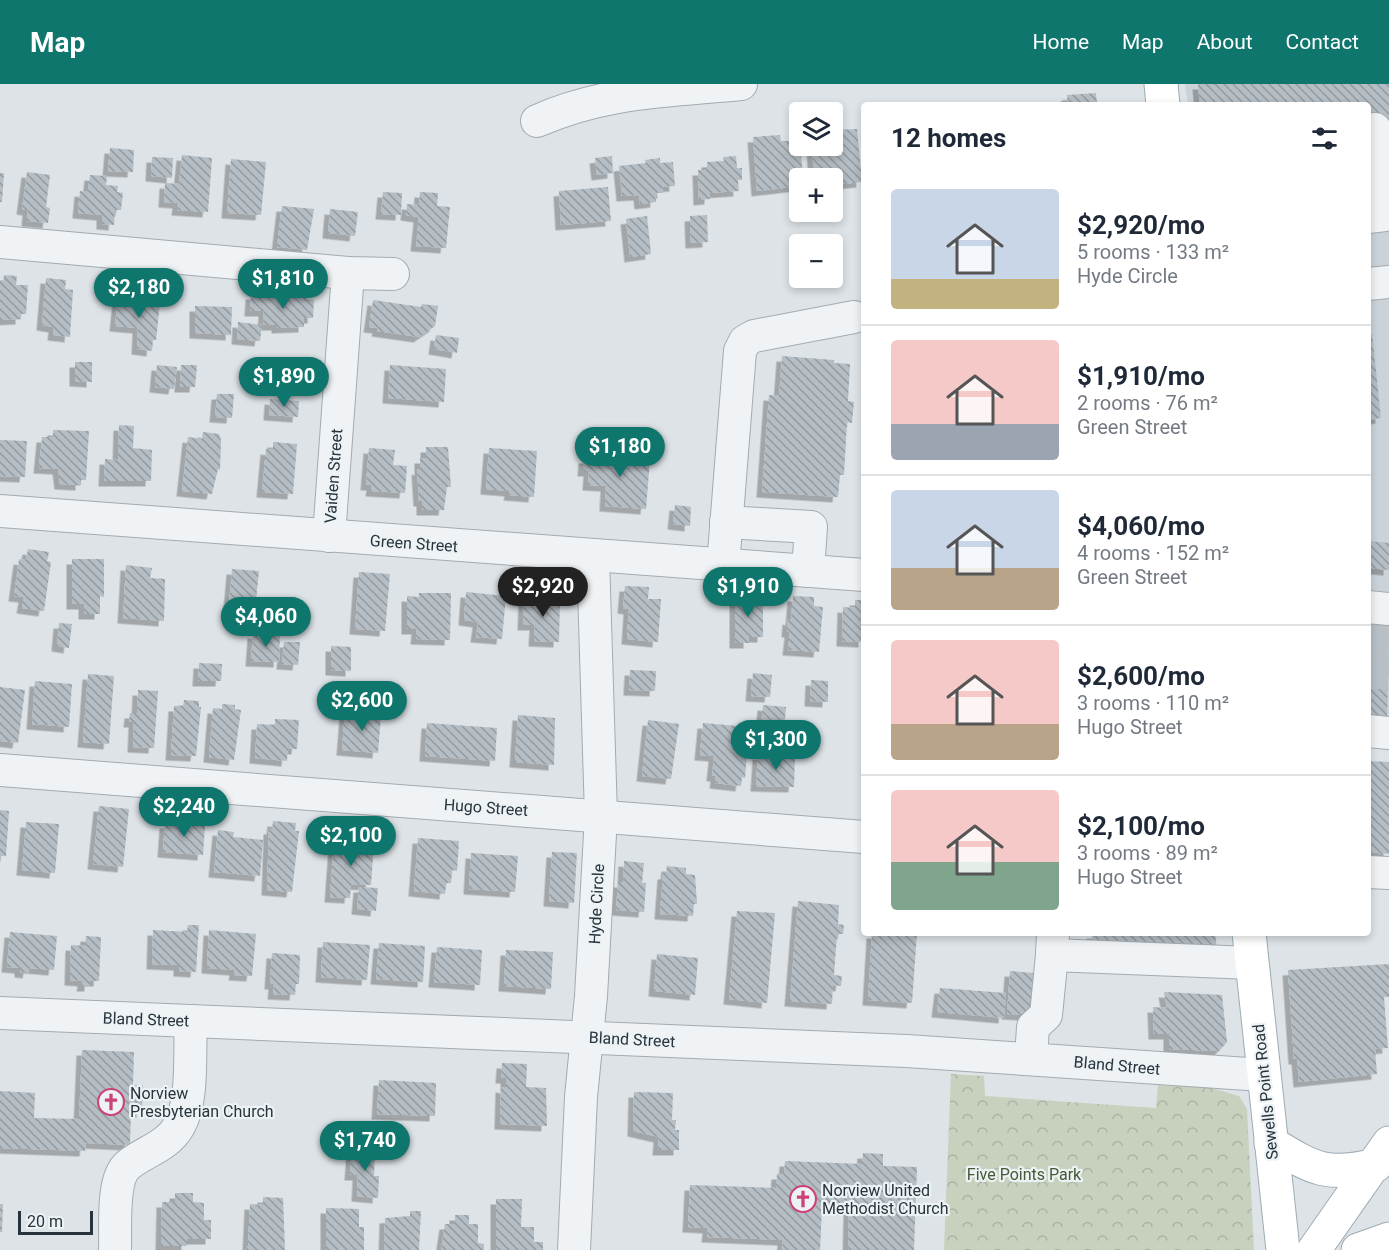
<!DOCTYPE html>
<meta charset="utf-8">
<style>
:root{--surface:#fff;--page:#f6f6f7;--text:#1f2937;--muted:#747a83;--line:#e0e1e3;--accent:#0f766e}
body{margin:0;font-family:Roboto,sans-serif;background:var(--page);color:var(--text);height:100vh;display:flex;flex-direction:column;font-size:22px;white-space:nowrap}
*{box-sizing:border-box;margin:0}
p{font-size:20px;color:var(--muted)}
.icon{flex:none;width:33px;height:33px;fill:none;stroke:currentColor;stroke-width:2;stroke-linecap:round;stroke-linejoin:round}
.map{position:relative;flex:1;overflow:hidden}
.details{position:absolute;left:861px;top:18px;width:510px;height:834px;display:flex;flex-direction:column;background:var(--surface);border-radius:6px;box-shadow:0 3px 9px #0003}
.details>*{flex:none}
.controls{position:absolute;left:789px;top:18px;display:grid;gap:12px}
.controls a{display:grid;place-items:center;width:54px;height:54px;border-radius:6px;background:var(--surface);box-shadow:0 3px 9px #0003;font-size:30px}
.scale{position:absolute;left:18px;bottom:15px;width:75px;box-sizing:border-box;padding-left:6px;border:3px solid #27343d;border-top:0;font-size:16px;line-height:21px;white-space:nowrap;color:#27343d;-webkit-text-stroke:4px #edf2f5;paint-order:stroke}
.price{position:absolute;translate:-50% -51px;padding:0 14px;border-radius:21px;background:var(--accent);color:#fff;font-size:20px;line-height:39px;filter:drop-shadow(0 2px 3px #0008)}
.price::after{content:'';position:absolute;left:50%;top:36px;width:18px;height:14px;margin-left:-9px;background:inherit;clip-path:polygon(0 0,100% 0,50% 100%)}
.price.on{background:#222;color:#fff}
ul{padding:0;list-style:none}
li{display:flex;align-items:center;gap:18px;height:150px;padding:0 30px}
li+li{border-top:2px solid var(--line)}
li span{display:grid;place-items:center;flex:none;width:168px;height:120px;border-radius:6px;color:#555}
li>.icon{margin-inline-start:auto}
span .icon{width:72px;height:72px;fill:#fffc;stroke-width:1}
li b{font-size:26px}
h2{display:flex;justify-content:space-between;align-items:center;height:72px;padding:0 30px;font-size:26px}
header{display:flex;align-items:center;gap:36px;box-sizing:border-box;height:84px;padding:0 30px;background:var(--accent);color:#fff}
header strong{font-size:28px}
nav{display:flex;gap:33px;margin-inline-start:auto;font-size:21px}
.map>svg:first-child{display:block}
.built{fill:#cbd3d9}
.park{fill:url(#park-crowns)}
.building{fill:url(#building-back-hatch);filter:url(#shadow)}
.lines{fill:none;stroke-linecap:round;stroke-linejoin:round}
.minor-tunnel{stroke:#b9c0c5;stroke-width:32;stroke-dasharray:32 16;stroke-linecap:butt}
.minor-casing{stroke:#a3abb1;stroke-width:34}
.major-casing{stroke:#9dabb3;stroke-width:35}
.minor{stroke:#f0f3f5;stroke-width:32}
.major{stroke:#fff;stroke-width:33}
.labels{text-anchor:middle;stroke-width:4.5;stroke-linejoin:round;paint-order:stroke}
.street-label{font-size:16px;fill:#27343d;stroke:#edf2f5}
.poi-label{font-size:16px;fill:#27343d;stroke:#edf2f5;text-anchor:start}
.park-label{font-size:16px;fill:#445934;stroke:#edf2f5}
</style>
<header>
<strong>Map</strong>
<nav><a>Home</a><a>Map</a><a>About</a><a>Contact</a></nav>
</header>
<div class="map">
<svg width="1389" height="1166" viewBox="0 0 1389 1166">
<defs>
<pattern id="park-crowns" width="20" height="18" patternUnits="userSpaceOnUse" patternTransform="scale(1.5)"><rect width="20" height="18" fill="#c7d1be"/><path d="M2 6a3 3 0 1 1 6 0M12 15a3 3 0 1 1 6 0" fill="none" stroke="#abb4a4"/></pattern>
<pattern id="building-back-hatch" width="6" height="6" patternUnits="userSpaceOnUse" patternTransform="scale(1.5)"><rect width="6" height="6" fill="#b5bec4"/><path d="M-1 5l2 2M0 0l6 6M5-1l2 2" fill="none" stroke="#939ba0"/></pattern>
<filter id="shadow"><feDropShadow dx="-5.5" dy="5.5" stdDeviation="0" flood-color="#0004"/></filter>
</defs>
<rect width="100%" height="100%" fill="#dde3e7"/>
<polygon class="built" points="1185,0 1389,0 1389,644 1368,642 1368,21 1188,21"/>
<polygon class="park" points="951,990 984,992 985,1012 1156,1024 1158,1001 1212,1004 1239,1012 1247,1025 1254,1166 944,1166"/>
<g class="building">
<polygon points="1198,0 1389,0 1389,40 1368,42 1368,21 1200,21"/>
<polygon points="1096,9 1097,20 1068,21 1067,11"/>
<polygon points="857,45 862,98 832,101 832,94 814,94 812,62 832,62 832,46"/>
<polygon points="780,51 781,57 800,57 803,94 800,94 800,102 757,107 753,53"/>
<polygon points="110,64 134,66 133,88 108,87"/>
<polygon points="182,71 212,74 208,128 177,126 178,119 164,118 165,99 179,100"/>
<polygon points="612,72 613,89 597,91 595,74"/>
<polygon points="736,72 737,84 742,84 742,96 738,96 739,107 710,109 710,115 699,116 698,86 707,86 707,78 724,77 723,73"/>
<polygon points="152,73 173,74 172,94 151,92"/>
<polygon points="660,74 660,79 673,78 675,102 662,103 663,109 655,109 656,118 640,120 639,111 622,112 619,82 646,79 645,76"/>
<polygon points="231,75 266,78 261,131 227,129"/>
<polygon points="27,88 50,91 46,123 50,124 48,139 27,137 28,126 22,125"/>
<polygon points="0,89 4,89 2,118 0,118"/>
<polygon points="90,91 107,92 106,101 118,102 117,108 123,109 121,126 115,126 114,141 102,140 102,131 78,129 80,107 88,108"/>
<polygon points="608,103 611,137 561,141 559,107"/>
<polygon points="383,108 402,109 401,131 381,130"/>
<polygon points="420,108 438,109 437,122 450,123 446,164 416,162 419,133 406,131 407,120 419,121"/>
<polygon points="282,122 314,125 307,166 277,163"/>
<polygon points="330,125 358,128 355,152 328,149"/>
<polygon points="707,131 708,158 691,159 690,132"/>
<polygon points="647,132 651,170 630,173 626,135"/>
<polygon points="4,191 17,192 16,201 28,201 26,230 21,230 21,235 0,236 0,198 3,199"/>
<polygon points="46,194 66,196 65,205 73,206 70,253 53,251 54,243 42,241"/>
<polygon points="251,210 307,213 306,215 314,216 313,234 304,234 304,243 277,244 277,241 263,241 264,227 250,227"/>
<polygon points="118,212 148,215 147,218 160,219 156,256 153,256 152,267 137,265 138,244 115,242"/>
<polygon points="373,216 421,223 422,220 438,222 435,242 419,253 377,247 378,244 369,243"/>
<polygon points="195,222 232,223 231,251 195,249"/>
<polygon points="238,238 262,241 260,257 237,255"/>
<polygon points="1368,250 1372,250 1381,334 1368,336"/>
<polygon points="436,251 459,254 457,269 434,265"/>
<polygon points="782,272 834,276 834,279 850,280 848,317 854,318 852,339 847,338 844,391 840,391 838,413 762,408 769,311 779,312"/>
<polygon points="75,278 92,278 92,298 75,297"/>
<polygon points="157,281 177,283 174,305 155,303"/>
<polygon points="181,281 197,281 195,303 180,303"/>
<polygon points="390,281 446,285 444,318 388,314"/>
<polygon points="217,310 234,310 232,334 215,333"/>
<polygon points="270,315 299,317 298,333 269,331"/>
<polygon points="119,341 134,342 133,364 152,366 151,397 104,397 105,375 118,376"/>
<polygon points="53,346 89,347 86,396 81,396 81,401 60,400 58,385 39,384 42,353 53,353"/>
<polygon points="203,348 219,350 221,356 220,386 218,385 212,410 182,407 188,353 202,355"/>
<polygon points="0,356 27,357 25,393 0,392"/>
<polygon points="273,358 297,360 293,410 262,408 266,365 273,366"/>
<polygon points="426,363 448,363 451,403 447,403 444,426 422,426 422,417 419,417 417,385 420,386 420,374 426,374"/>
<polygon points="369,364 395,366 393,381 407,382 405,409 371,407 372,401 366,401"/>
<polygon points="489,364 537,367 534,413 509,411 510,407 486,405"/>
<polygon points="591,366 644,373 644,376 650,376 646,425 605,422 606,402 588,401 589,387 583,387 584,374 590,374"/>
<polygon points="675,421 691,423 690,442 673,440"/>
<polygon points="1368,457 1389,459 1389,486 1368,484"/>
<polygon points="28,465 49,468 47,477 51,478 44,527 22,524 24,513 14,512 19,475 26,476"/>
<polygon points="72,475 104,475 104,513 100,512 100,530 84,530 84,520 72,520"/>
<polygon points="126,481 152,484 150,494 165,495 164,537 123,534"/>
<polygon points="232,485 259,487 254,535 228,532"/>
<polygon points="359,488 390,490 385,547 355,545"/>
<polygon points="625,502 649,503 648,515 661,515 658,558 627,555 629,525 623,524"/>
<polygon points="466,508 506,512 502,555 476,553 478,538 464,536"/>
<polygon points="735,508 751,508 751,518 763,518 763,553 749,553 749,559 735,559"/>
<polygon points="419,509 451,509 450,556 416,555 417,545 407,545 407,512 419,513"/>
<polygon points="793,512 814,513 814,522 823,523 819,568 788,566 790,548 787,548 788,535 791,536"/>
<polygon points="524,513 560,514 559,558 534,557 535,541 523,541"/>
<polygon points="855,516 864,516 864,558 842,557 843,523 855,524"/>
<polygon points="1368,531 1389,533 1387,643 1368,641"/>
<polygon points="59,539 72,540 69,564 57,562"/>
<polygon points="253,549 280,551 279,578 251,577"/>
<polygon points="284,558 300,558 298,581 282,580"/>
<polygon points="331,562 351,563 351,587 331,586"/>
<polygon points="199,579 222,580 221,597 198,597"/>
<polygon points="630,586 656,587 655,607 629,606"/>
<polygon points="753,589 772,591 770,613 751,612"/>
<polygon points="88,590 114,592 109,660 83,658"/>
<polygon points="811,596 828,597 828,618 810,617"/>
<polygon points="35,597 72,600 69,643 32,640"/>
<polygon points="0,603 25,606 18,659 0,657"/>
<polygon points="138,606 158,607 154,664 133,663 134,638 129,638 130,629 137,629"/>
<polygon points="184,616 199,617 199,623 201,623 196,672 171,671 174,622 183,622"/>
<polygon points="222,620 235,621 235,625 241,626 234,676 209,673 213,624 222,625"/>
<polygon points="763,621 786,623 784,645 761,643"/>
<polygon points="345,628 381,631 378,669 342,666"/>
<polygon points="518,631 555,634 554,681 515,678"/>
<polygon points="275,635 299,636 297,665 288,665 287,677 255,674 257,640 275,641"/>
<polygon points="648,636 679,640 671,695 642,692"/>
<polygon points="427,639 497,644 495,677 425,672"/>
<polygon points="703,639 749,643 745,694 742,693 741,702 715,699 716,692 712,692 714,672 700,671"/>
<polygon points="758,670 795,672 794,703 756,702"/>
<polygon points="1368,677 1389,678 1389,770 1368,768"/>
<polygon points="99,722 129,725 123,783 93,780"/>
<polygon points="0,726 9,727 6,772 0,772"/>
<polygon points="178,734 193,735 193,742 205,742 203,771 163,768 165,739 178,740"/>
<polygon points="273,737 296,739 295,747 299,747 292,808 267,806 269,745 272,745"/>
<polygon points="26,738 59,740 55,789 22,786"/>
<polygon points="218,746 234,748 233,753 263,756 260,792 214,788"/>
<polygon points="418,754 459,757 457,787 452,786 451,799 446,799 445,810 414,807"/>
<polygon points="334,758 374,760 371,801 351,800 350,814 330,813"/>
<polygon points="552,768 577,769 574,819 549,817"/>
<polygon points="471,769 518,772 515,808 469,805"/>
<polygon points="624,777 644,779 642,799 646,799 644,828 616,826 618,798 623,798"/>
<polygon points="667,782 686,784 686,790 695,791 697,820 694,820 693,832 660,830 663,790 666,790"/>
<polygon points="359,803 378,804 376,827 357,825"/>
<polygon points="798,817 839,821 838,840 844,841 843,850 837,850 834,891 842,892 841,902 833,901 832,920 790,917"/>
<polygon points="737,827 775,829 767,919 729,915"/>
<polygon points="188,841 199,841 196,888 179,887 179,881 152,880 153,846 187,848"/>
<polygon points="209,846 256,850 252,892 234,891 235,886 207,884"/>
<polygon points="10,848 57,852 54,886 29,884 28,889 20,888 20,884 7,883"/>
<polygon points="872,849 917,849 912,919 868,916"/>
<polygon points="1092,849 1215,849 1217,865 1092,862"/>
<polygon points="86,852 101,853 99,897 90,897 90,902 82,902 83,897 70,896 71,861 85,862"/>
<polygon points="323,858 370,861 367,896 321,893"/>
<polygon points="379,859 425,862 423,898 376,895"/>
<polygon points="437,863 482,866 480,901 434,898"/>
<polygon points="506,866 553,868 551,905 504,902"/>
<polygon points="272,869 300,871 299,900 296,900 295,911 273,910 274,900 270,900"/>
<polygon points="657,870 698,874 695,911 654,907"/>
<polygon points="1389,880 1389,913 1384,913 1388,964 1375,965 1377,990 1299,998 1297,975 1294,975 1288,886"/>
<polygon points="1010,887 1044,890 1041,932 1007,930"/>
<polygon points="940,904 1006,909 1004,934 937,928"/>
<polygon points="1164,908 1222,911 1227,958 1219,967 1169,965 1169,950 1154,950 1153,923 1167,924"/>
<polygon points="82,966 134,968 133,1001 143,1001 142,1028 131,1027 130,1061 86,1059 85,1067 0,1064 0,1007 35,1009 34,1034 79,1035"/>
<polygon points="502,979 527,980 526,1003 546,1004 547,1042 500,1040 501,1003 506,1004 506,994 501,994"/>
<polygon points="379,996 436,999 435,1032 377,1030"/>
<polygon points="634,1008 673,1009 672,1036 676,1036 675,1046 679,1046 679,1066 658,1066 659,1053 633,1047"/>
<polygon points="352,1063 375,1065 374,1092 379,1092 378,1114 357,1112 358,1091 350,1091"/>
<polygon points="863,1069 883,1070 883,1082 917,1083 914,1166 848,1166 849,1126 822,1125 820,1166 782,1166 783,1156 707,1153 708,1144 688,1143 690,1101 776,1104 777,1090 784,1090 785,1077 862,1080"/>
<polygon points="175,1109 193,1109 193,1118 204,1119 204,1136 211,1136 211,1155 187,1155 187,1162 161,1162 162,1118 175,1118"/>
<polygon points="263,1113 283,1114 285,1166 245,1166 245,1162 248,1162 250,1120 263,1121"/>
<polygon points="496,1115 522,1115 521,1143 534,1143 534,1158 543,1158 543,1166 496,1166"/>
<polygon points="0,1120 3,1120 2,1148 0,1148"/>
<polygon points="326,1124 359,1125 359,1143 364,1143 364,1166 326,1166"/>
<polygon points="410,1127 421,1127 419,1166 384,1166 385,1134 410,1132"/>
<polygon points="455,1131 469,1131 469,1140 478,1140 478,1159 484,1160 484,1166 441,1166 445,1140 455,1140"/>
</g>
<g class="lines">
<g class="minor-tunnel">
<polyline points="1368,557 1389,558"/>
<polyline points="1368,588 1389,590"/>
</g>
<defs>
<g id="minor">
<path d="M537,37C604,7 669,7 741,0"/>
<polyline points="1368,133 1385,131 1375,45"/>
<polyline points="0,158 348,189 393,190"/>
<polyline points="1368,200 1389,198"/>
<polyline points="0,427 864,491"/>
<polyline points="726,438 811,443 808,487"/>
<polyline points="329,452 348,189"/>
<polyline points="723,482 740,267 745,257 754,252 854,233"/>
<polyline points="1368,523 1389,525"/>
<polyline points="1368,647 1389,649"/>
<polyline points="0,686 864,753"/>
<polyline points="1368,788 1389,789"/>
<polyline points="1053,849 1052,871 1252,879"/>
<polyline points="0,929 907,967 1263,991"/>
<polyline points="1031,974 1033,943 1046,931 1052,871"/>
<path d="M115,1166C116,1145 111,1095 128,1081C145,1067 167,1063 179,1042C194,1017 189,966 191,937"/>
<polyline points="574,1166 581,1013 591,912 601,732 593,473"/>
</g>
<g id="major">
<polyline points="1161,0 1163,21"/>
<polyline points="1249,849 1283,1166"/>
<path d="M1271,1059C1314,1085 1325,1093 1376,1081"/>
<polyline points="1314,1166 1389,1059"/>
<polyline points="1358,1166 1389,1155"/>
</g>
</defs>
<use href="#minor" class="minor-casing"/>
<use href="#major" class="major-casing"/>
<use href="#minor" class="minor"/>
<use href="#major" class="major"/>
</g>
<defs>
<symbol id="church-ring" viewBox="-11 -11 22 22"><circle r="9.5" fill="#edf2f5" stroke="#cd4177" stroke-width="1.5"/><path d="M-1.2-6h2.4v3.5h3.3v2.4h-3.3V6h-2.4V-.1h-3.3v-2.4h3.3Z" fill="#cd4177"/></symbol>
</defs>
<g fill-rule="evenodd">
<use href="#church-ring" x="96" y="1003" width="30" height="30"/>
<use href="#church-ring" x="788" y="1100" width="30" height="30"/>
</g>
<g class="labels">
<g class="street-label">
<text transform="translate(333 392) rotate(-86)" y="6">Vaiden Street</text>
<text transform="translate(414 459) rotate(4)" y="6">Green Street</text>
<text transform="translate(486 723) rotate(4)" y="6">Hugo Street</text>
<text transform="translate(596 820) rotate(-87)" y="6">Hyde Circle</text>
<text transform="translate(146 935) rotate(2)" y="6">Bland Street</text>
<text transform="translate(632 955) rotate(3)" y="6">Bland Street</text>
<text transform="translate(1117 981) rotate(5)" y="6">Bland Street</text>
<text transform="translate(1265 1008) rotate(-96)" y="6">Sewells Point Road</text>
</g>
<g class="poi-label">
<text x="130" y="1015">Norview<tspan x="130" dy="18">Presbyterian Church</tspan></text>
<text x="822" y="1112">Norview United<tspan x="822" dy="18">Methodist Church</tspan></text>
</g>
<g class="park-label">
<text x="1024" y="1096">Five Points Park</text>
</g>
</g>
</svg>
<div class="controls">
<a><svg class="icon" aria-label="layers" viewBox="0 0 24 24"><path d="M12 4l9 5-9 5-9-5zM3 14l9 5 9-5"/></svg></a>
<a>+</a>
<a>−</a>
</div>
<div class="scale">20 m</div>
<b class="price" style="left:283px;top:226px">$1,810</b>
<b class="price" style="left:139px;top:235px">$2,180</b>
<b class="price" style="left:284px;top:324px">$1,890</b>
<b class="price" style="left:620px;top:394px">$1,180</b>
<b class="price on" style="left:543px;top:534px">$2,920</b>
<b class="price" style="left:748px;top:534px">$1,910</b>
<b class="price" style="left:266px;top:564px">$4,060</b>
<b class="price" style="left:362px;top:648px">$2,600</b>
<b class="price" style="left:776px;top:687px">$1,300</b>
<b class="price" style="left:184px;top:754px">$2,240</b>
<b class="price" style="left:351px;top:783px">$2,100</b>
<b class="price" style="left:365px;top:1088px">$1,740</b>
<section class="details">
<h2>12 homes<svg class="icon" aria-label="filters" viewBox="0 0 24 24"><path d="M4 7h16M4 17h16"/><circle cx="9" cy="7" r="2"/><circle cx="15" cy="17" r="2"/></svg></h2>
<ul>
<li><span style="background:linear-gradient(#c9d6e8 75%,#c2b280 0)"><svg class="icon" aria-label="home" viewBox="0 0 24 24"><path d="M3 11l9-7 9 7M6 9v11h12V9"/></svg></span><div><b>$2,920/mo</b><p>5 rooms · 133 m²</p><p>Hyde Circle</p></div></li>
<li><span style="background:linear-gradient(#f6c9c9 70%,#9aa5b1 0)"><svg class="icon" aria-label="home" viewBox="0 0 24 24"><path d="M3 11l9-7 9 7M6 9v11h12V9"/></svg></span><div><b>$1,910/mo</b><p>2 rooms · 76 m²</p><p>Green Street</p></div></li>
<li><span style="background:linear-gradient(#c9d6e8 65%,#b9a48a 0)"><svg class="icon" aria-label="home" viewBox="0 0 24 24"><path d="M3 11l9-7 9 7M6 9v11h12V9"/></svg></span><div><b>$4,060/mo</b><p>4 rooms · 152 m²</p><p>Green Street</p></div></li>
<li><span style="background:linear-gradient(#f6c9c9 70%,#b9a48a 0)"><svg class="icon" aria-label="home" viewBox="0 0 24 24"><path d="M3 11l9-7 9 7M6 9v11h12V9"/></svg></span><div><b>$2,600/mo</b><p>3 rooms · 110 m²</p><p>Hugo Street</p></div></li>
<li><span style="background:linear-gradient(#f6c9c9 60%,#7fa58c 0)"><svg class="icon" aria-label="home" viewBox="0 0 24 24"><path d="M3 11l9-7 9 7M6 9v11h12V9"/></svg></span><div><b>$2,100/mo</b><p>3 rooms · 89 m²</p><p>Hugo Street</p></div></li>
</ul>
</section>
</div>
